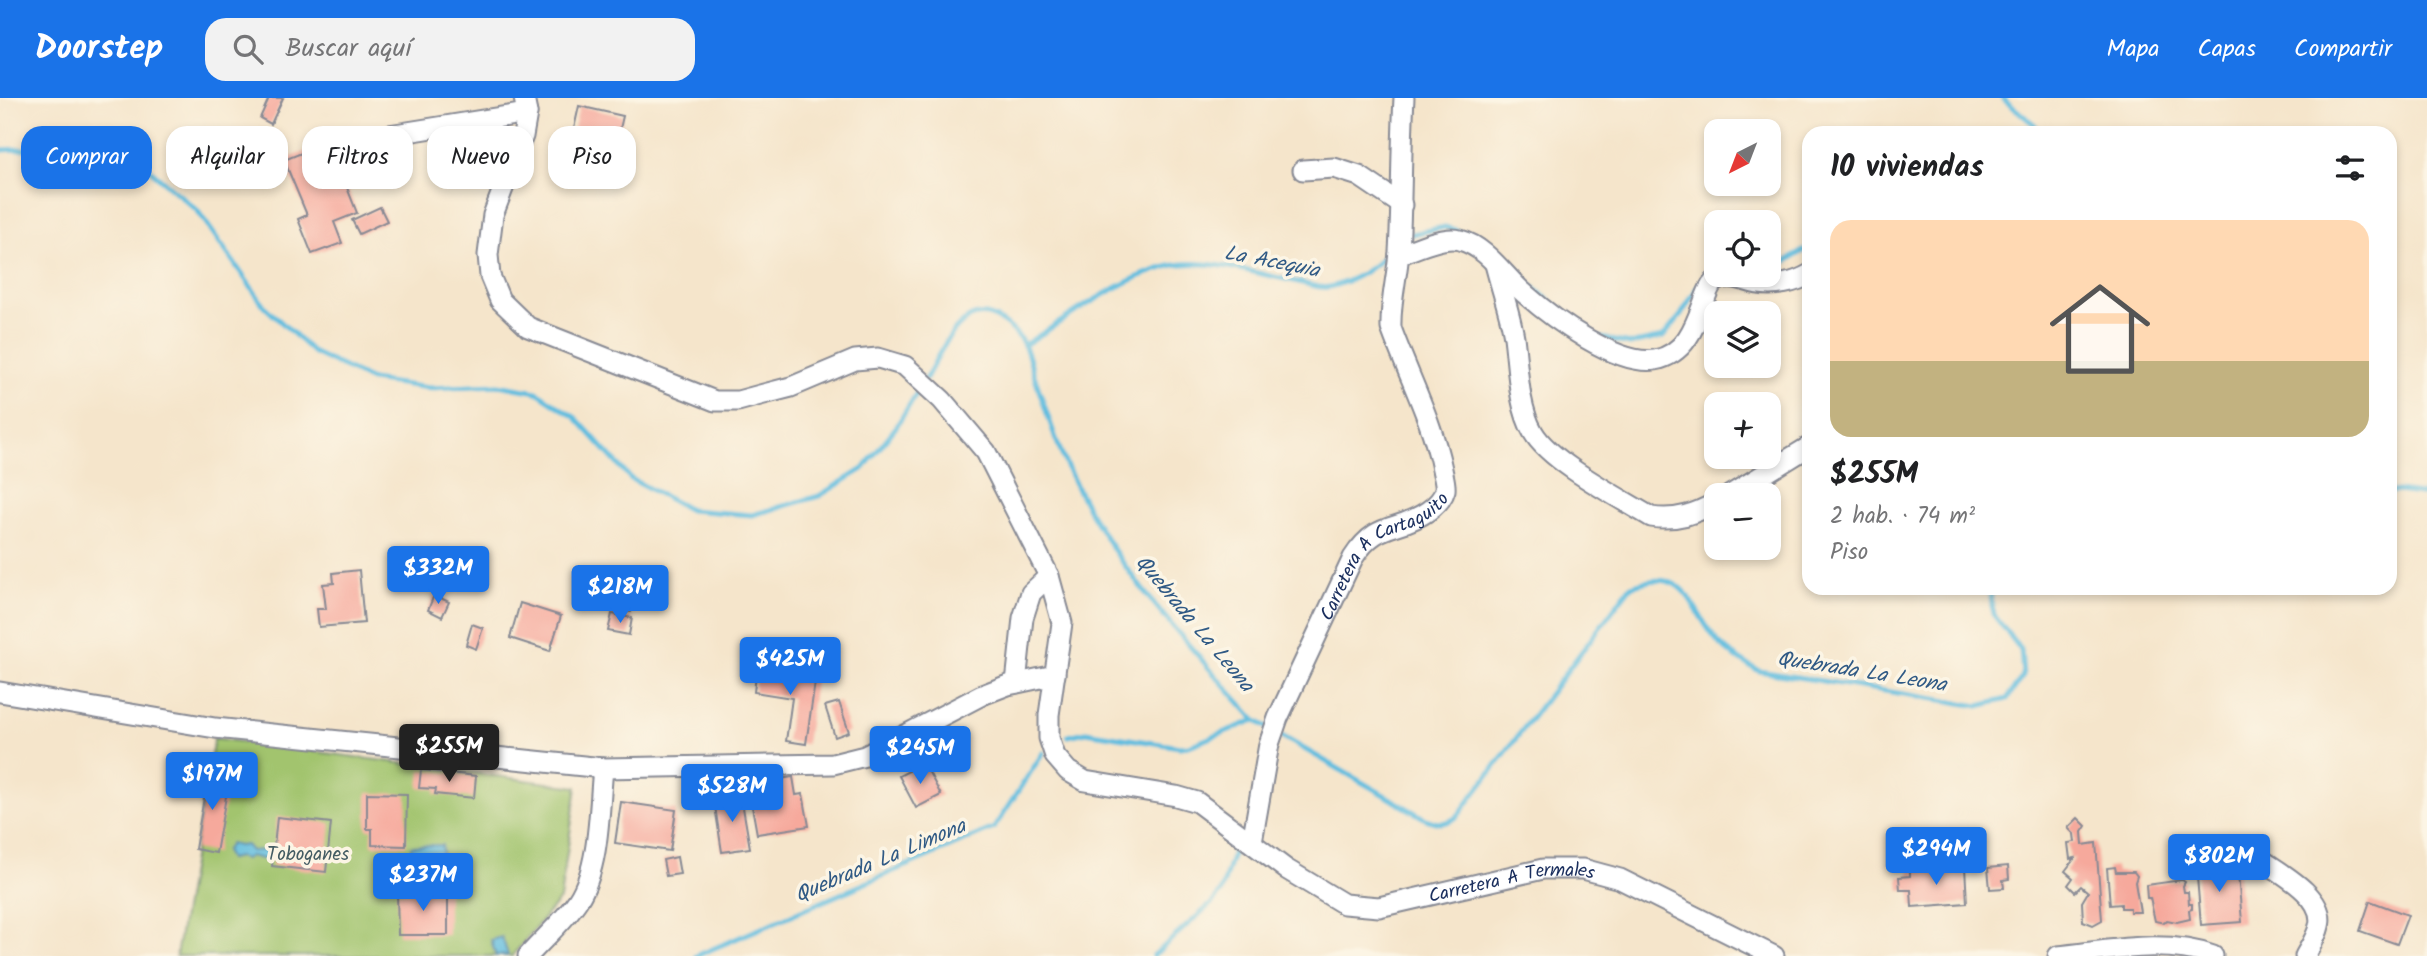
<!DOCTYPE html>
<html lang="es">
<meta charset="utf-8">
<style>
:root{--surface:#fff;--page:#f2f2f2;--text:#202124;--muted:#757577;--line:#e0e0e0;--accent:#1a73e8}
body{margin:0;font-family:Kalam,sans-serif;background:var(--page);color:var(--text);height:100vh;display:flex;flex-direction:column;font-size:26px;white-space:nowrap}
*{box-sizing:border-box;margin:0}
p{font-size:23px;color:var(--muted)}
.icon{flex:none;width:38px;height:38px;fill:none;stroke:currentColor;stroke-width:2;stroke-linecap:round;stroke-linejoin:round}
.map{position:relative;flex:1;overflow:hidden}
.sheet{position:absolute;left:1802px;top:28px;width:595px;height:469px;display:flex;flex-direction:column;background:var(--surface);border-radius:21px;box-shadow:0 4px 10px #0003}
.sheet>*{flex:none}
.banner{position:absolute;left:21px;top:28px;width:665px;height:63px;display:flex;gap:14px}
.needle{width:46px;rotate:222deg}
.tools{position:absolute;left:1704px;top:21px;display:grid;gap:14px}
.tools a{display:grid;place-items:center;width:77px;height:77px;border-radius:14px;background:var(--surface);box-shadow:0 4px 10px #0003;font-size:35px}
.price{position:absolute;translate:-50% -60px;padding:0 16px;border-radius:7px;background:var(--accent);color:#fff;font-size:23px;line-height:46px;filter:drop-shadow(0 2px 4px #0008)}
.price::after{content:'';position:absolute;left:50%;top:42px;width:21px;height:16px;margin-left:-10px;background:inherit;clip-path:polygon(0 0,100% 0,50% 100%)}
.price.current{background:#222;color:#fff}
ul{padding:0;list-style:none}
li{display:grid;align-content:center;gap:14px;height:371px;padding:0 28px}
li+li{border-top:2px solid var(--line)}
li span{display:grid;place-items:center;height:217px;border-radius:21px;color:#555}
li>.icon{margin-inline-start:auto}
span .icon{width:126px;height:126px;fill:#fffc;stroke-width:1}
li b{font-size:30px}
h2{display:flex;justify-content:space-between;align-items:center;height:84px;padding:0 28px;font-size:30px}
.chip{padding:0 24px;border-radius:21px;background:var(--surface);box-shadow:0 4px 10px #0003;font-size:24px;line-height:63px}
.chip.current{background:var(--accent);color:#fff}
header{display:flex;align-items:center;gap:42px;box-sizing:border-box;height:98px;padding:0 35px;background:var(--accent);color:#fff}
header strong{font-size:33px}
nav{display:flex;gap:38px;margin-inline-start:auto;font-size:24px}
.search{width:490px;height:63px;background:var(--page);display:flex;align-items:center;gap:18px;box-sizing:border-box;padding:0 24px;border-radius:21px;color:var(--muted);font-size:26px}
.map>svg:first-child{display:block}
.green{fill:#a2c46e;stroke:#5e7a66;stroke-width:2}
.water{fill:#61bddf;stroke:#3e769e;stroke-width:2}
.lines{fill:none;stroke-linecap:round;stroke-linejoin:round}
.stream{stroke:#61bddf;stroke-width:5}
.building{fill:#f6a99c}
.minor-casing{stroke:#888a94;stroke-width:23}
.minor{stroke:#fff;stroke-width:19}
.labels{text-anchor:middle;stroke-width:7;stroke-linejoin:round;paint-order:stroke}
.street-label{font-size:19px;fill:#1b2f5e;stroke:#fcf5e5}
.park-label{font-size:19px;fill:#445c63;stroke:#fcf5e5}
.water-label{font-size:21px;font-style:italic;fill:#305a85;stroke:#fcf5e5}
</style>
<header>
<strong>Doorstep</strong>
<div class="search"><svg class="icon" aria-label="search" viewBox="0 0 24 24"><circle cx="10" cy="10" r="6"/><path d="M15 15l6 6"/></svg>Buscar aquí</div>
<nav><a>Mapa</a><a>Capas</a><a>Compartir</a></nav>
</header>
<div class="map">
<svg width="2427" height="858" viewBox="0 0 2427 858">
<rect width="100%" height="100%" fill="#fcf5e5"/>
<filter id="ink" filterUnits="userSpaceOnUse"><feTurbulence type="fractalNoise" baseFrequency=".0143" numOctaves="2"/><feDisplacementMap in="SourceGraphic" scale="14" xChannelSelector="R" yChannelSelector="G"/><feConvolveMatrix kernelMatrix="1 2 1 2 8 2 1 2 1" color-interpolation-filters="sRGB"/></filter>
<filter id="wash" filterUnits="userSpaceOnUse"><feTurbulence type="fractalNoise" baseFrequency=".00686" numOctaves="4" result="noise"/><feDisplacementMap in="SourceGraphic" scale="28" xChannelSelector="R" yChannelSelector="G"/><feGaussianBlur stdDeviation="1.57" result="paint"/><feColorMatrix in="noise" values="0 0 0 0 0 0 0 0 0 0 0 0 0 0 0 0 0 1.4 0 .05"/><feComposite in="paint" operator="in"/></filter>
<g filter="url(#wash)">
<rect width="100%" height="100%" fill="#f5e5cb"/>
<polygon class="green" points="214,640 577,689 560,801 512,858 176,858"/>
<g class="water">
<polygon points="230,746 239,748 246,747 251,753 267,752 266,762 250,758 245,761 239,759 229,761 225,753"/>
<polygon points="442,747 443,768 412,769 411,748"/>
<polygon points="502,839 508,857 496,858 491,842"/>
</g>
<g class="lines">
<g class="stream">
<polyline points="2002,0 2035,27 2036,35"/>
<polyline points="0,52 85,48 142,65 197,112 265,209 314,255 371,282 429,290 498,287 537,294 576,320 631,381 690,412 752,417 819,398 863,371 896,329 921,288"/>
<path d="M1468,135C1488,140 1504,158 1516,174"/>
<polyline points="1412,136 1445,129 1458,133"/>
<polyline points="1769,168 1778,168 1810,149"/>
<polyline points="1523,181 1564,215"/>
<polyline points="1601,240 1630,246 1663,239 1681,217 1697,190 1717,170"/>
<path d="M1024,247C1070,219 1118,181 1170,168C1208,159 1260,177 1298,184C1307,186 1320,191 1329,189C1354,183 1376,169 1392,150"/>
<path d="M926,280C939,258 960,204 993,219C1005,224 1018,235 1024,247C1029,256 1031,268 1034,277C1043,304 1052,331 1062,357C1103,459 1184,541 1255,622L1270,631"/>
<polyline points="2390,394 2398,393 2427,397"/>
<path d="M1278,636L1426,721C1438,726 1445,727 1457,719L1631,488C1690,465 1690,514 1719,545C1731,557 1744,565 1759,573L1979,608L2007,601L2023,578L2021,552L1993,516L1990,490"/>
<polyline points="1068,638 1086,634 1180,649 1189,648 1255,622"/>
<polyline points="696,858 994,730 1043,655"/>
<polyline points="1153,858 1212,805 1221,794 1236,746"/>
</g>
</g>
<g id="blocks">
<g class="building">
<polygon points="269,0 283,0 271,26 260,20"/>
<polygon points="579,8 623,18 611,70 587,64 590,49 571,44"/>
<polygon points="490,43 495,65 471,71 465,49"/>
<polygon points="329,44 357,115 334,124 342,145 312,156 298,121 307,117 284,62"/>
<polygon points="380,109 387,123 359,136 352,122"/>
<polygon points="359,472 364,525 319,529 317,511 326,511 323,486 334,485 333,475"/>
<polygon points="611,492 633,495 631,514 608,511"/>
<polygon points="434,497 449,504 442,519 428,512"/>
<polygon points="520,505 561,518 550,553 510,540"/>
<polygon points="612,516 632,520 629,537 608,533"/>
<polygon points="472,526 483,530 476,551 466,547"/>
<polygon points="757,568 816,577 806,646 786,643 792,600 754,594"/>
<polygon points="839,604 849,634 835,639 825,608"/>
<polygon points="924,665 941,697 916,710 899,678"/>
<polygon points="209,672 230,676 216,755 195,751"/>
<polygon points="421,672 476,678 474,700 435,696 436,691 419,690"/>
<polygon points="793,679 796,697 803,696 809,728 757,736 748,686"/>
<polygon points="367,695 407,696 406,748 372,747 372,731 367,731"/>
<polygon points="741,698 750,750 722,754 714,702"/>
<polygon points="621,704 676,712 670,753 615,745"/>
<polygon points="277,719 331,725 326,774 272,768"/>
<polygon points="2078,720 2086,728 2082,734 2083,747 2096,745 2102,822 2093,827 2083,823 2082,804 2088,794 2081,788 2075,794 2068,787 2073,780 2065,773 2075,760 2070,761 2068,745 2075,744 2074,736 2068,730"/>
<polygon points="677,759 680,776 666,778 663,762"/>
<polygon points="2237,764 2242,824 2201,827 2196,767"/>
<polygon points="2008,768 2009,781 2003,782 2004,790 1990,791 1988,770"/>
<polygon points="1965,769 1967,805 1912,809 1911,792 1900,792 1899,779 1910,778 1910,772"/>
<polygon points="2115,769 2116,774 2134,774 2137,778 2135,784 2140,814 2130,814 2130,810 2121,810 2121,806 2110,807 2107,770"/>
<polygon points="2182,782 2185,784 2183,788 2184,794 2188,794 2189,806 2192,806 2192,811 2189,812 2190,821 2177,824 2167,822 2164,825 2155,823 2150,800 2147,800 2146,787"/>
<polygon points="397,794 448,794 448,837 398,837"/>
<polygon points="2370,803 2408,817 2397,846 2360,833"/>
</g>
</g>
</g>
<g filter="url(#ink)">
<use href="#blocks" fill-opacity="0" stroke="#888a94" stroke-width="2"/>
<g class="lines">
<defs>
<g id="minor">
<path id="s1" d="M524,0L527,15L523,38L493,117L488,157L490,178L500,202L528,229L715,303H738L760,297L791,289L855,262L878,260L905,268L942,302L986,354L1049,478L1062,525L1049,617V640L1055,658L1068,673L1085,683L1176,698L1197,704L1286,771L1344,806L1379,809L1543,771H1583L1620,781L1774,858"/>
<polyline points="370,40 527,15"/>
<polyline points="1303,72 1334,70 1359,78 1402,107"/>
<path d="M1399,157C1414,151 1444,137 1460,142C1487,149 1505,179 1525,196C1552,220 1617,268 1655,262C1702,253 1700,189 1717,182C1731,176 1744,183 1758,186C1775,189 1795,185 1810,176"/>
<path d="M1495,166C1501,190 1510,215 1514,239C1518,269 1518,308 1533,334C1550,364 1620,400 1651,419C1676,423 1695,416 1717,404"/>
<polyline points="1730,397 1810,348"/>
<polyline points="1016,585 1023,520 1031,495 1049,478"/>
<polyline points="0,594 215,630 603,670 833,666 865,658 982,597 1008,587 1055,577"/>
<path id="s2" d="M1252,744L1269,646L1278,620L1353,460C1378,421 1397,435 1428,413C1435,408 1443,400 1445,392C1446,386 1443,377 1442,371C1432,322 1408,277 1391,230C1390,204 1397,180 1399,154C1402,102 1401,51 1404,0"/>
<path d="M2256,758C2277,773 2327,798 2319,828C2317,838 2310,849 2305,858"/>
<path d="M528,858C544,840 565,822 578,802C600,769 599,709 603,670"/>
<path d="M2058,858C2108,853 2165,840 2213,858"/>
</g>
</defs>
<use href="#minor" class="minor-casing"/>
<use href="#minor" class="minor"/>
</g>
</g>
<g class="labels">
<g class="street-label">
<text dy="7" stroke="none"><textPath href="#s2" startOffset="327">Carretera A Cartaguito</textPath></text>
<text dy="7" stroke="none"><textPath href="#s1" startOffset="1594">Carretera A Termales</textPath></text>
</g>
<g class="park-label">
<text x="308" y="762">Toboganes</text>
</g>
<g class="water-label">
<text transform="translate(1272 163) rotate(11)" y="7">La Acequia</text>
<text transform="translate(1195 525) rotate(50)" y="7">Quebrada La Leona</text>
<text transform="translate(1862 573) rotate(9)" y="7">Quebrada La Leona</text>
<text transform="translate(880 762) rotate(-23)" y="7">Quebrada La Limona</text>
</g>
</g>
</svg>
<div class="tools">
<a><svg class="needle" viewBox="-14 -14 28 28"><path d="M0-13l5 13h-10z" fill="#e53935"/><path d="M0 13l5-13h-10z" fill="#757577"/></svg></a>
<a><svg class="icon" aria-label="locate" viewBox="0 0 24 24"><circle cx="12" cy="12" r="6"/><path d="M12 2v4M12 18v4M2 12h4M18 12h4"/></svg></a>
<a><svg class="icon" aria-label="layers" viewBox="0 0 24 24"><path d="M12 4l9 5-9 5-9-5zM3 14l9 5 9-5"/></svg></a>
<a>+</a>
<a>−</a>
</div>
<b class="price" style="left:438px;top:508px">$332M</b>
<b class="price" style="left:620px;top:527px">$218M</b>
<b class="price" style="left:790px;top:599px">$425M</b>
<b class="price current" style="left:449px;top:686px">$255M</b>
<b class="price" style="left:920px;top:688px">$245M</b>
<b class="price" style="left:212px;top:714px">$197M</b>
<b class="price" style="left:732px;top:726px">$528M</b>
<b class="price" style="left:1936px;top:789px">$294M</b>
<b class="price" style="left:2219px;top:796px">$802M</b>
<b class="price" style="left:423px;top:815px">$237M</b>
<div class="banner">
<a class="chip current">Comprar</a>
<a class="chip">Alquilar</a>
<a class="chip">Filtros</a>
<a class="chip">Nuevo</a>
<a class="chip">Piso</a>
</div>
<section class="sheet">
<h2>10 viviendas<svg class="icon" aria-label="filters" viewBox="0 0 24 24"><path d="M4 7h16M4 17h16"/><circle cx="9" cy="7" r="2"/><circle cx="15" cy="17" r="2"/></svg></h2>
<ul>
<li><span style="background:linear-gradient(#ffd9b3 65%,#c2b280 0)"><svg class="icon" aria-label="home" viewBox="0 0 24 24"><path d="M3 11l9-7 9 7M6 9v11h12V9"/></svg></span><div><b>$255M</b><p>2 hab. · 74 m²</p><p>Piso</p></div></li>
</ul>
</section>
</div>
